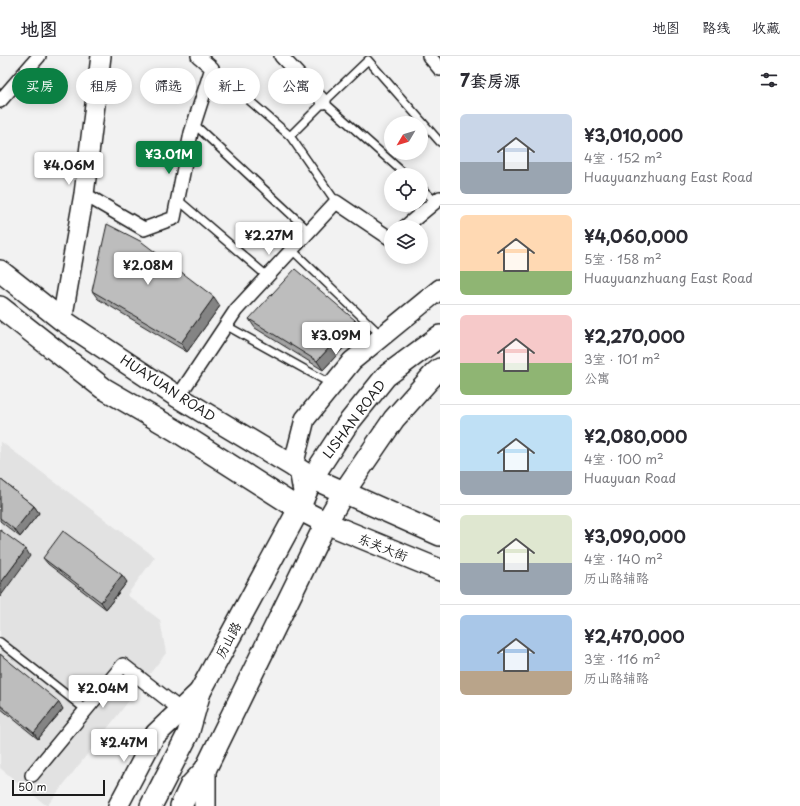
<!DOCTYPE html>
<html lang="zh">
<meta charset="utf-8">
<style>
:root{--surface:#fff;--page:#f2f2f3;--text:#2b2b33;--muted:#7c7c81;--line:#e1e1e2;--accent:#0b8043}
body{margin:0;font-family:"Playpen Sans","LXGW WenKai TC",sans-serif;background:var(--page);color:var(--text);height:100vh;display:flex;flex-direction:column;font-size:15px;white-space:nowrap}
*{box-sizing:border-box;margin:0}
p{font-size:13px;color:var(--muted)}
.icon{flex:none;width:22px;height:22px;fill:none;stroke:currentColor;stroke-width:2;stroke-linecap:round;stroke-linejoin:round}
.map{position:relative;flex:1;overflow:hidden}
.panel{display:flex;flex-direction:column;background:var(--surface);width:360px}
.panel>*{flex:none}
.guide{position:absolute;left:12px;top:12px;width:368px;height:36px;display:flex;gap:8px}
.needle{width:26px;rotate:232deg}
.fabs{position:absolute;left:384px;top:60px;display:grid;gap:8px}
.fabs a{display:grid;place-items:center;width:44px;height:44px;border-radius:50%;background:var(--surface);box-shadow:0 2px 10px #0003;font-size:20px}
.scale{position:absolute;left:12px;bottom:10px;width:93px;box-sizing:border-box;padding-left:4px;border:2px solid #1c1c1c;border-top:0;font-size:11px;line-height:14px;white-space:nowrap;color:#1c1c1c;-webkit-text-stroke:3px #fff;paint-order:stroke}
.price{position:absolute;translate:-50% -34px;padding:0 9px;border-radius:4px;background:#fff;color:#222;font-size:13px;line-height:26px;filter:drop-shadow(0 1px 2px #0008)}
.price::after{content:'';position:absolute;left:50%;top:24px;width:12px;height:9px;margin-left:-6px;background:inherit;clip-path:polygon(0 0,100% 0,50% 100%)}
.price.on{background:var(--accent);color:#fff}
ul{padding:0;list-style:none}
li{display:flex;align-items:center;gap:12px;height:100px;padding:0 20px}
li+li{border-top:1px solid var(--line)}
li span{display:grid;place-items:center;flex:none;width:112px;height:80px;border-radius:6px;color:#555}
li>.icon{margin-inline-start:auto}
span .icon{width:48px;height:48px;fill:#fffc;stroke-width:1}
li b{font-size:17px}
h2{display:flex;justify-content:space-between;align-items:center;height:48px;padding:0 20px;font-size:17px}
.pill{padding:0 14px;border-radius:18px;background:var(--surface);box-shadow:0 2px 10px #0003;font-size:14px;line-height:36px}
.pill.on{background:var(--accent);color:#fff}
header{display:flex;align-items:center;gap:24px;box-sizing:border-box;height:56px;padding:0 20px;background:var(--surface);border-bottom:1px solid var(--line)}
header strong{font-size:19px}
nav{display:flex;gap:22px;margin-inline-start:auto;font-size:14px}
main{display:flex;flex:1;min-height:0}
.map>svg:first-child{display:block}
.built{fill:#e2e2e2}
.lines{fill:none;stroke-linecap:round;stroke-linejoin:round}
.lane-casing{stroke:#1c1c1c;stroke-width:10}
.street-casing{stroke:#1c1c1c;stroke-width:16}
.secondary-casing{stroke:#1c1c1c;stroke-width:22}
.primary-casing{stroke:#1c1c1c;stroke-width:24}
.lane{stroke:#fff;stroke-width:7}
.street{stroke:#fff;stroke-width:13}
.secondary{stroke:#fff;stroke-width:19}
.primary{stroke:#fff;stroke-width:21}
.wall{fill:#a3a3a3;stroke:#1c1c1c}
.shaded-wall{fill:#848484;stroke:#1c1c1c}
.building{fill:#bdbdbd;stroke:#1c1c1c}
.labels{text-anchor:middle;stroke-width:3;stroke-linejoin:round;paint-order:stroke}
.street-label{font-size:13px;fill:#1c1c1c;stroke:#fff}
</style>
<header>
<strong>地图</strong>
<nav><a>地图</a><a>路线</a><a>收藏</a></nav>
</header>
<main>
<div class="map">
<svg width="440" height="750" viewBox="0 0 440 750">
<rect width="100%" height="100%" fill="#f2f2f2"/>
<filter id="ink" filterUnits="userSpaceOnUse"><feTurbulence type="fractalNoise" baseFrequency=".025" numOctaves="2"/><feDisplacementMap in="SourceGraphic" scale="8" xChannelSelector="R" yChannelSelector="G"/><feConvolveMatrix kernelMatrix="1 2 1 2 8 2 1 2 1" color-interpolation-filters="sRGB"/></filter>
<g filter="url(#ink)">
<polygon class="built" points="0,385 155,501 127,539 160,564 166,597 47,750 0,712"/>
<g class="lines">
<defs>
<g id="lane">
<polyline points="212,12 290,80 324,46 368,4 440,86"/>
<polyline points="324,46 406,119"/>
<polyline points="194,68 309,175"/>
<polyline points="290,80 336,146"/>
<polyline points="421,132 435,145"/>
<polyline points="177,143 267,220"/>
<polyline points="292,194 382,280"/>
<polyline points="227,270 333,329"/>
<polyline points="293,414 298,442"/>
<polyline points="0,586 86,654"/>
</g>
<g id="street">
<polyline points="281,0 324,46"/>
<polyline points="429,0 440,13"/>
<polyline points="0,45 39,0"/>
<polyline points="84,138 144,173 174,162 191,77 212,12 198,0"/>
<polyline points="405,171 440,142"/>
<polyline points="178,341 236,254 336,146 391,183"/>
<polyline points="32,719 123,609 181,654"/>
</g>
<g id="secondary">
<polyline points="62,264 84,138 101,0"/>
<polyline points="293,410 305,363 352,305 440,233"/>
<polyline points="118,750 156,678"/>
</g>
<g id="primary">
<polyline points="0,215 62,264 178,341 293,410 312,422 440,479"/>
<polyline points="0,251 103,332 175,374 299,453 326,467 440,514"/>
<polyline points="156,678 200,636"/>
<polyline points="151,750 188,678 200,636 299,453 312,422 346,370 386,320 440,280"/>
<polyline points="181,750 191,729 205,714 326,467 344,436 394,363 435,317 440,313"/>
<polyline points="205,750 205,714"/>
</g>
</defs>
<use href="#lane" class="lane-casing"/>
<use href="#street" class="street-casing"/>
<use href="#secondary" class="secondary-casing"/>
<use href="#primary" class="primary-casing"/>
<use href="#lane" class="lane"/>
<use href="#street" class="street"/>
<use href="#secondary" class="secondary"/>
<use href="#primary" class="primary"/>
</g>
<g class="wall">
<polygon points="92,235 220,250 187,296 98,243"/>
<polygon points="249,263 361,273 323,314 255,272"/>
<polygon points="0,423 34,450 39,457 20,481 0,465"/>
<polygon points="43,502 127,526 106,553 48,508"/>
<polygon points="0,598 63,653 38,683 0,652"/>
</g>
<g class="shaded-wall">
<polygon points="214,241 220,250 187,296 181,287"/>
<polygon points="355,264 361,273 323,314 317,305"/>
<polygon points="34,450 39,457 20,481 15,474"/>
<polygon points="26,493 30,500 0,541 0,528"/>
<polygon points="122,519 127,526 106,553 101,546"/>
<polygon points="59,646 63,653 38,683 34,677"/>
</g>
<g class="building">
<polygon points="107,168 142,186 214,241 181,287 92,235"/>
<polygon points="295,213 355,264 317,305 249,263"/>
<polygon points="0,423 34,450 15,474 0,462"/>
<polygon points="0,474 26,493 0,528"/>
<polygon points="63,475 122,519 101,546 43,502"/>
<polygon points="0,598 59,646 34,677 0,649"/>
</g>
</g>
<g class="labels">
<g class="street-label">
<text transform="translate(168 332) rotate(33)" y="5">HUAYUAN ROAD</text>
<text transform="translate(354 363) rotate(-53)" y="5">LISHAN ROAD</text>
<text transform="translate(383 491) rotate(22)" y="5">东关大街</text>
<text transform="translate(228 584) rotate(-62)" y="5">历山路</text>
</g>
</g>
</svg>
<div class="fabs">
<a><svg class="needle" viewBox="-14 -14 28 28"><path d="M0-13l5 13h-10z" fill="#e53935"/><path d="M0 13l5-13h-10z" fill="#7c7c81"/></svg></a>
<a><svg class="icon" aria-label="locate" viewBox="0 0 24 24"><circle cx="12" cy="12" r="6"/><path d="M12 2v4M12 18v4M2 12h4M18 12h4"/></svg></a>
<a><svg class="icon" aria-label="layers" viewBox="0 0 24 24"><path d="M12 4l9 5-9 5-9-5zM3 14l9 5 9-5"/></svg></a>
</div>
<div class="scale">50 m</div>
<b class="price on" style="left:169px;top:119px">¥3.01M</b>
<b class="price" style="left:69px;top:130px">¥4.06M</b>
<b class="price" style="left:269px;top:200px">¥2.27M</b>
<b class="price" style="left:148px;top:230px">¥2.08M</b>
<b class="price" style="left:336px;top:300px">¥3.09M</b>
<b class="price" style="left:103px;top:653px">¥2.04M</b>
<b class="price" style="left:124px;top:707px">¥2.47M</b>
<div class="guide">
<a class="pill on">买房</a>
<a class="pill">租房</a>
<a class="pill">筛选</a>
<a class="pill">新上</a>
<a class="pill">公寓</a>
</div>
</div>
<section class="panel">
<h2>7套房源<svg class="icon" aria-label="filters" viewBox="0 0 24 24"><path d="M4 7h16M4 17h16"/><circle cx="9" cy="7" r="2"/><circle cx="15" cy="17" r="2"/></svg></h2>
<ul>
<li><span style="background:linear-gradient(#c9d6e8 60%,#9aa5b1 0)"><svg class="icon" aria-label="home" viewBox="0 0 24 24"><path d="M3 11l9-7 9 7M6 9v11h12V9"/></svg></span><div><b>¥3,010,000</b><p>4室 · 152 m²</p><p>Huayuanzhuang East Road</p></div></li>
<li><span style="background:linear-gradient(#ffd9b3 70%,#8fb573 0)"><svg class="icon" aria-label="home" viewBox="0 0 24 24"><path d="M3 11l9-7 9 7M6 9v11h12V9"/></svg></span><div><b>¥4,060,000</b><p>5室 · 158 m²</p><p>Huayuanzhuang East Road</p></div></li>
<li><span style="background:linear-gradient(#f6c9c9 60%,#8fb573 0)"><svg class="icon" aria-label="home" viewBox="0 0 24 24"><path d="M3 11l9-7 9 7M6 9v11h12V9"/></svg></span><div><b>¥2,270,000</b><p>3室 · 101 m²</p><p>公寓</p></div></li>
<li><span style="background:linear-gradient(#bfe0f5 70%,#9aa5b1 0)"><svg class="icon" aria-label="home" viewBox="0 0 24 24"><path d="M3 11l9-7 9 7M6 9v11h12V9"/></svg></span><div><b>¥2,080,000</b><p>4室 · 100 m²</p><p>Huayuan Road</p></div></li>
<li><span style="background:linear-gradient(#dfe7d0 60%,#9aa5b1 0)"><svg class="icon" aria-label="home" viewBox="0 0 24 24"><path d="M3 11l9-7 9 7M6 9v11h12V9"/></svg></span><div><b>¥3,090,000</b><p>4室 · 140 m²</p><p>历山路辅路</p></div></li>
<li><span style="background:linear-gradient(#a9c7e8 70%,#b9a48a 0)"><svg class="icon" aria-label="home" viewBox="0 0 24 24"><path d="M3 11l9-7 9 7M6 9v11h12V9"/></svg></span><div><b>¥2,470,000</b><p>3室 · 116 m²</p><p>历山路辅路</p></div></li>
</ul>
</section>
</main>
